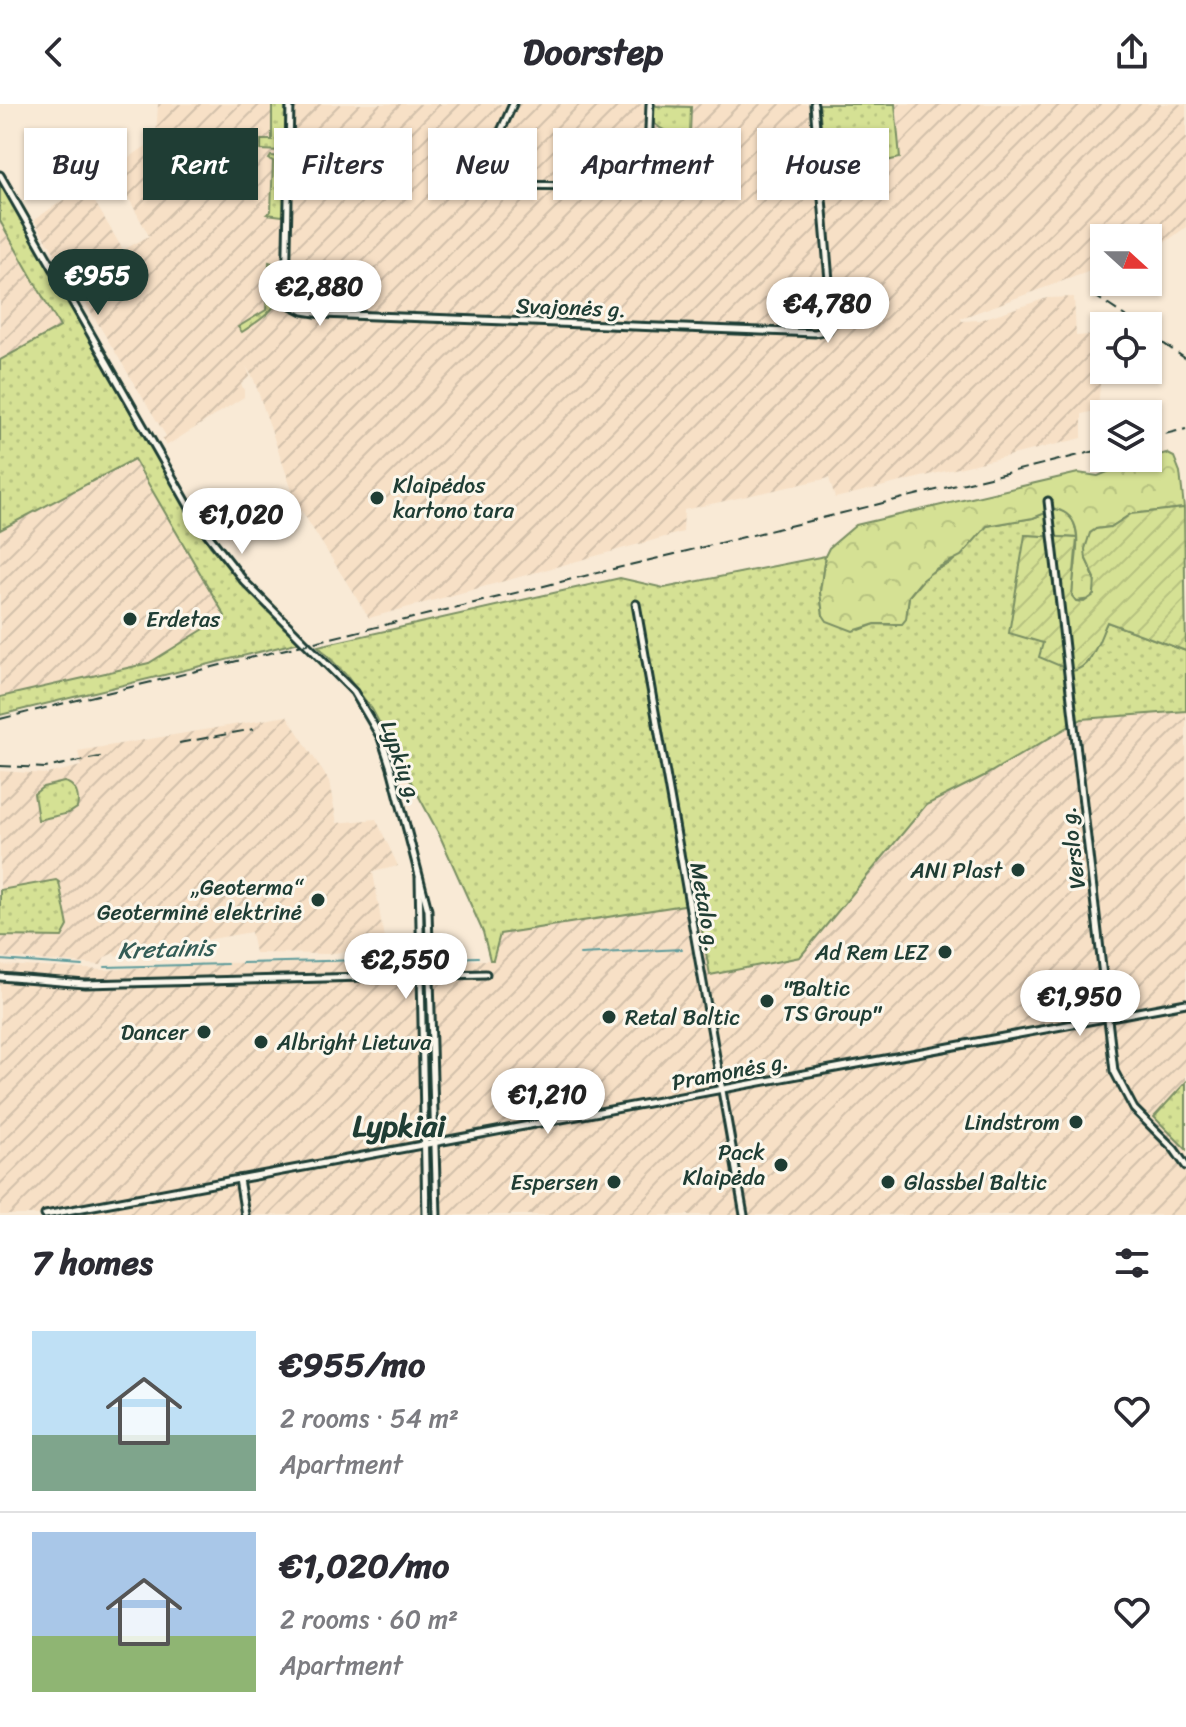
<!DOCTYPE html>
<meta charset="utf-8">
<style>
:root{--surface:#fff;--page:#f7f7f7;--text:#2b2b33;--muted:#7c7c81;--line:#e1e1e2;--accent:#1f3d34}
body{margin:0;font-family:Sriracha,sans-serif;background:var(--page);color:var(--text);height:100vh;display:flex;flex-direction:column;font-size:30px;white-space:nowrap}
*{box-sizing:border-box;margin:0}
p{font-size:26px;color:var(--muted)}
.icon{flex:none;width:44px;height:44px;fill:none;stroke:currentColor;stroke-width:2;stroke-linecap:round;stroke-linejoin:round}
.map{position:relative;height:1111px;overflow:hidden}
.details{display:flex;flex-direction:column;background:var(--surface);flex:1}
.details>*{flex:none}
.banner{position:absolute;left:24px;top:24px;width:1138px;height:72px;display:flex;gap:16px}
.needle{width:52px;rotate:111deg}
.fabs{position:absolute;left:1090px;top:120px;display:grid;gap:16px}
.fabs a{display:grid;place-items:center;width:72px;height:72px;border-radius:0px;background:var(--surface);box-shadow:0 2px 6px #0004;font-size:40px}
.price{position:absolute;translate:-50% -68px;padding:0 18px;border-radius:28px;background:#fff;color:#222;font-size:26px;line-height:52px;filter:drop-shadow(0 2px 4px #0008)}
.price::after{content:'';position:absolute;left:50%;top:48px;width:24px;height:18px;margin-left:-12px;background:inherit;clip-path:polygon(0 0,100% 0,50% 100%)}
.price.active{background:var(--accent);color:#fff}
ul{padding:0;list-style:none}
li{display:flex;align-items:center;gap:24px;height:200px;padding:0 32px}
li+li{border-top:2px solid var(--line)}
li span{display:grid;place-items:center;flex:none;width:224px;height:160px;border-radius:0px;color:#555}
li>.icon{margin-inline-start:auto}
span .icon{width:96px;height:96px;fill:#fffc;stroke-width:1}
li b{font-size:34px}
h2{display:flex;justify-content:space-between;align-items:center;height:96px;padding:0 32px;font-size:34px}
.pill{padding:0 28px;border-radius:0px;background:var(--surface);box-shadow:0 2px 6px #0004;font-size:28px;line-height:72px}
.pill.active{background:var(--accent);color:#fff}
header{display:flex;justify-content:space-between;align-items:center;height:104px;padding:0 32px;background:var(--surface);font-size:36px;font-weight:700}
.map>svg:first-child{display:block}
.industrial{fill:url(#industrial-furrows)}
.grass{fill:url(#grass-dots);stroke:#7a8f64;stroke-width:2}
.forest{fill:url(#forest-crowns);stroke:#7a8f64;stroke-width:2}
.garden{fill:url(#garden-furrows);stroke:#7a8f64;stroke-width:2}
.lines{fill:none;stroke-linecap:round;stroke-linejoin:round}
.stream{stroke:#5f9c9c;stroke-width:2}
.street-casing{stroke:#1f3d34;stroke-width:11}
.street{stroke:#fbf7ec;stroke-width:5}
.rail{stroke:#1f3d34;stroke-width:2;stroke-dasharray:12 6;stroke-linecap:butt}
.poi-dot{fill:#1f3d34;stroke:#fbf7ec;stroke-width:3}
.labels{text-anchor:middle;stroke-width:6;stroke-linejoin:round;paint-order:stroke}
.street-label{font-size:22px;fill:#1f3d34;stroke:#fbf7ec}
.poi-label{font-size:22px;fill:#1f3d34;stroke:#fbf7ec;text-anchor:end}
.water-label{font-size:24px;font-style:italic;fill:#345d57;stroke:#fbf7ec}
.district-label{font-size:30px;font-weight:bold;fill:#1f3d34;stroke:#fbf7ec}
</style>
<header><svg class="icon" aria-label="back" viewBox="0 0 24 24"><path d="M15 5l-7 7 7 7"/></svg>Doorstep<svg class="icon" aria-label="share" viewBox="0 0 24 24"><path d="M12 15V3M7 8l5-5 5 5M5 13v7h14v-7"/></svg></header>
<div class="map">
<svg width="1186" height="1111" viewBox="0 0 1186 1111">
<defs>
<pattern id="industrial-furrows" width="10" height="10" patternUnits="userSpaceOnUse" patternTransform="scale(2)"><rect width="10" height="10" fill="#f7e0c6"/><path d="M-1 1l2-2M0 10L10 0M9 11l2-2" fill="none" stroke="#d3c1ab"/></pattern>
<pattern id="grass-dots" width="8" height="8" patternUnits="userSpaceOnUse" patternTransform="scale(2)"><rect width="8" height="8" fill="#d5e194"/><path d="M2 2h.1M6 6h.1" fill="none" stroke="#b6c280" stroke-width="1.8" stroke-linecap="round"/></pattern>
<pattern id="forest-crowns" width="20" height="18" patternUnits="userSpaceOnUse" patternTransform="scale(2)"><rect width="20" height="18" fill="#d5e194"/><path d="M2 6a3 3 0 1 1 6 0M12 15a3 3 0 1 1 6 0" fill="none" stroke="#b6c280"/></pattern>
<pattern id="garden-furrows" width="10" height="10" patternUnits="userSpaceOnUse" patternTransform="scale(2)"><rect width="10" height="10" fill="#d5e194"/><path d="M-1 1l2-2M0 10L10 0M9 11l2-2" fill="none" stroke="#b6c280"/></pattern>
</defs>
<rect width="100%" height="100%" fill="#f9ead6"/>
<filter id="ink" filterUnits="userSpaceOnUse"><feTurbulence type="fractalNoise" baseFrequency=".0125" numOctaves="2"/><feDisplacementMap in="SourceGraphic" scale="16" xChannelSelector="R" yChannelSelector="G"/><feConvolveMatrix kernelMatrix="1 2 1 2 8 2 1 2 1" color-interpolation-filters="sRGB"/></filter>
<g filter="url(#ink)">
<g class="industrial">
<polygon points="158,0 1186,0 1186,123 1148,151 1148,134 1104,134 1104,162 961,214 962,217 979,216 1047,194 1074,193 1076,232 1104,230 1098,306 1082,310 1082,334 835,394 829,374 684,406 683,428 369,514 296,398 254,276 246,262 250,272 241,280 244,286 244,293 166,342 162,335 166,332 77,185 73,187 69,181 73,178 34,116 85,81 123,146 149,132 113,65 156,35"/>
<polygon points="0,117 60,223 0,256"/>
<polygon points="134,355 225,513 149,559 0,593 0,426"/>
<polygon points="1186,607 1186,978 1155,1013 1186,1045 1186,1111 0,1111 0,861 106,866 210,859 493,856 499,830 697,799 909,720 926,701 984,672 1082,615"/>
<polygon points="287,612 329,677 337,719 376,715 398,762 373,768 385,841 328,850 255,849 251,828 115,852 114,849 105,853 101,861 0,853 0,667 47,670 81,662 78,647"/>
</g>
<g class="grass">
<polygon points="272,0 285,0 286,42 281,47 261,46 261,36 272,36"/>
<path d="M653,0L657,2L691,3L690,30C674,30 664,30 652,17Z"/>
<path d="M819,0H895L900,54L882,58L878,62L877,46C851,41 857,49 842,62L825,61Z"/>
<polygon points="271,52 283,53 285,56 284,109 282,112 267,110 271,107 273,57 269,55"/>
<polygon points="0,77 160,359 210,442 236,472 304,537 0,611 0,593 149,559 225,512 134,355 0,426 0,256 60,223 0,117"/>
<path d="M269,158L283,162L281,185L277,186V191H281C272,210 258,217 242,228L238,223L266,206Z"/>
<path d="M1055,405C1073,409 1075,417 1077,434L1025,431L1043,539L1088,558L1107,518L1186,547V607L1082,615L984,672L926,701L800,853L710,871L697,799L500,830L493,856H490L483,828L439,730L372,605L345,570L318,542L620,474L664,484L825,452L820,488L823,511L860,526L875,520L896,521L907,508L909,492L929,469L951,459L987,422L1033,414Z"/>
<path d="M64,678C76,680 80,693 77,704L69,709L38,716L34,690L43,683Z"/>
<polygon points="56,776 59,778 68,822 62,833 0,832 0,786"/>
<polygon points="1186,978 1186,1045 1154,1013"/>
</g>
<path class="forest" d="M1166,349L1174,353L1180,368L1184,404L1131,410L1111,423L1096,425L1086,455C1092,468 1100,482 1091,495L1076,497L1072,493C1071,465 1093,413 1055,405L1033,414L987,422L961,452L937,464L922,476L909,492L906,515L902,520H875L853,527L827,517L823,511L820,488L825,452L829,444L856,421L1078,369L1098,372L1124,361Z"/>
<path class="garden" d="M1184,404L1186,547L1107,518C1099,535 1092,564 1072,567L1039,553L1043,539L1009,529L1025,431L1077,434L1072,492L1076,497L1084,498L1094,491L1095,474L1086,455L1085,445L1090,429L1096,425L1111,423L1131,410Z"/>
<g class="lines">
<g class="stream">
<polyline points="580,850 682,845"/>
<polyline points="446,854 478,853"/>
<polyline points="0,856 83,862"/>
<polyline points="242,859 403,855"/>
<polyline points="105,863 227,860"/>
</g>
<defs>
<g id="street">
<polyline points="290,0 286,193 287,199 303,207 322,210 815,229 828,226 832,212 814,0"/>
<polyline points="496,38 513,0"/>
<polyline points="496,45 496,75 503,81 586,82 604,74 633,74"/>
<polyline points="0,71 198,418 244,477 354,588 381,634 391,664 428,806 437,1111"/>
<polyline points="638,74 647,74 650,0"/>
<polyline points="1048,397 1114,967 1134,1005 1174,1045 1186,1062"/>
<polyline points="636,500 744,1111"/>
<polyline points="419,774 426,1111"/>
<polyline points="0,873 85,880 486,870"/>
<polyline points="239,1075 245,1111"/>
<polyline points="45,1111 1186,899"/>
</g>
</defs>
<use href="#street" class="street-casing"/>
<use href="#street" class="street"/>
<g class="rail">
<polyline points="1092,190 1140,222"/>
<polyline points="1148,229 1186,255"/>
<polyline points="1148,334 1186,325"/>
<polyline points="0,615 1104,345"/>
<polyline points="179,639 254,625"/>
<polyline points="0,662 45,664 104,652"/>
</g>
</g>
</g>
<g class="poi-dot">
<circle cx="377" cy="394" r="8"/>
<circle cx="130" cy="515" r="8"/>
<circle cx="1018" cy="766" r="8"/>
<circle cx="318" cy="796" r="8"/>
<circle cx="945" cy="848" r="8"/>
<circle cx="767" cy="897" r="8"/>
<circle cx="609" cy="913" r="8"/>
<circle cx="204" cy="928" r="8"/>
<circle cx="261" cy="938" r="8"/>
<circle cx="1076" cy="1018" r="8"/>
<circle cx="781" cy="1061" r="8"/>
<circle cx="614" cy="1078" r="8"/>
<circle cx="888" cy="1078" r="8"/>
</g>
<g class="labels">
<g class="street-label">
<text transform="translate(571 203) rotate(2)" y="8">Svajonės g.</text>
<text transform="translate(402 658) rotate(71)" y="8">Lypkių g.</text>
<text transform="translate(1072 744) rotate(-97)" y="8">Verslo g.</text>
<text transform="translate(706 803) rotate(80)" y="8">Metalo g.</text>
<text transform="translate(730 967) rotate(-11)" y="8">Pramonės g.</text>
</g>
<g class="poi-label">
<text x="393" y="389" text-anchor="start">Klaipėdos<tspan x="393" dy="25">kartono tara</tspan></text>
<text x="146" y="523" text-anchor="start">Erdetas</text>
<text x="1002" y="774">ANI Plast</text>
<text x="302" y="791">„Geoterma“<tspan x="302" dy="25">Geoterminė elektrinė</tspan></text>
<text x="929" y="856">Ad Rem LEZ</text>
<text x="783" y="892" text-anchor="start">"Baltic<tspan x="783" dy="25">TS Group"</tspan></text>
<text x="625" y="921" text-anchor="start">Retal Baltic</text>
<text x="188" y="936">Dancer</text>
<text x="277" y="946" text-anchor="start">Albright Lietuva</text>
<text x="1060" y="1026">Lindstrom</text>
<text x="765" y="1056">Pack<tspan x="765" dy="25">Klaipėda</tspan></text>
<text x="598" y="1086">Espersen</text>
<text x="904" y="1086" text-anchor="start">Glassbel Baltic</text>
</g>
<g class="water-label">
<text transform="translate(166 845) rotate(-2)" y="8">Kretainis</text>
</g>
<g class="district-label">
<text x="399" y="1032">Lypkiai</text>
</g>
</g>
</svg>
<div class="fabs">
<a><svg class="needle" viewBox="-14 -14 28 28"><path d="M0-13l5 13h-10z" fill="#e53935"/><path d="M0 13l5-13h-10z" fill="#7c7c81"/></svg></a>
<a><svg class="icon" aria-label="locate" viewBox="0 0 24 24"><circle cx="12" cy="12" r="6"/><path d="M12 2v4M12 18v4M2 12h4M18 12h4"/></svg></a>
<a><svg class="icon" aria-label="layers" viewBox="0 0 24 24"><path d="M12 4l9 5-9 5-9-5zM3 14l9 5 9-5"/></svg></a>
</div>
<b class="price active" style="left:98px;top:213px">€955</b>
<b class="price" style="left:320px;top:224px">€2,880</b>
<b class="price" style="left:828px;top:241px">€4,780</b>
<b class="price" style="left:242px;top:452px">€1,020</b>
<b class="price" style="left:406px;top:897px">€2,550</b>
<b class="price" style="left:1080px;top:934px">€1,950</b>
<b class="price" style="left:548px;top:1032px">€1,210</b>
<div class="banner">
<a class="pill">Buy</a>
<a class="pill active">Rent</a>
<a class="pill">Filters</a>
<a class="pill">New</a>
<a class="pill">Apartment</a>
<a class="pill">House</a>
</div>
</div>
<section class="details">
<h2>7 homes<svg class="icon" aria-label="filters" viewBox="0 0 24 24"><path d="M4 7h16M4 17h16"/><circle cx="9" cy="7" r="2"/><circle cx="15" cy="17" r="2"/></svg></h2>
<ul>
<li><span style="background:linear-gradient(#bfe0f5 65%,#7fa58c 0)"><svg class="icon" aria-label="home" viewBox="0 0 24 24"><path d="M3 11l9-7 9 7M6 9v11h12V9"/></svg></span><div><b>€955/mo</b><p>2 rooms · 54 m²</p><p>Apartment</p></div><svg class="icon" aria-label="heart" viewBox="0 0 24 24"><path d="M12 20l-8-8c-3-5 5-10 8-4 3-6 11-1 8 4z"/></svg></li>
<li><span style="background:linear-gradient(#a9c7e8 65%,#8fb573 0)"><svg class="icon" aria-label="home" viewBox="0 0 24 24"><path d="M3 11l9-7 9 7M6 9v11h12V9"/></svg></span><div><b>€1,020/mo</b><p>2 rooms · 60 m²</p><p>Apartment</p></div><svg class="icon" aria-label="heart" viewBox="0 0 24 24"><path d="M12 20l-8-8c-3-5 5-10 8-4 3-6 11-1 8 4z"/></svg></li>
</ul>
</section>
